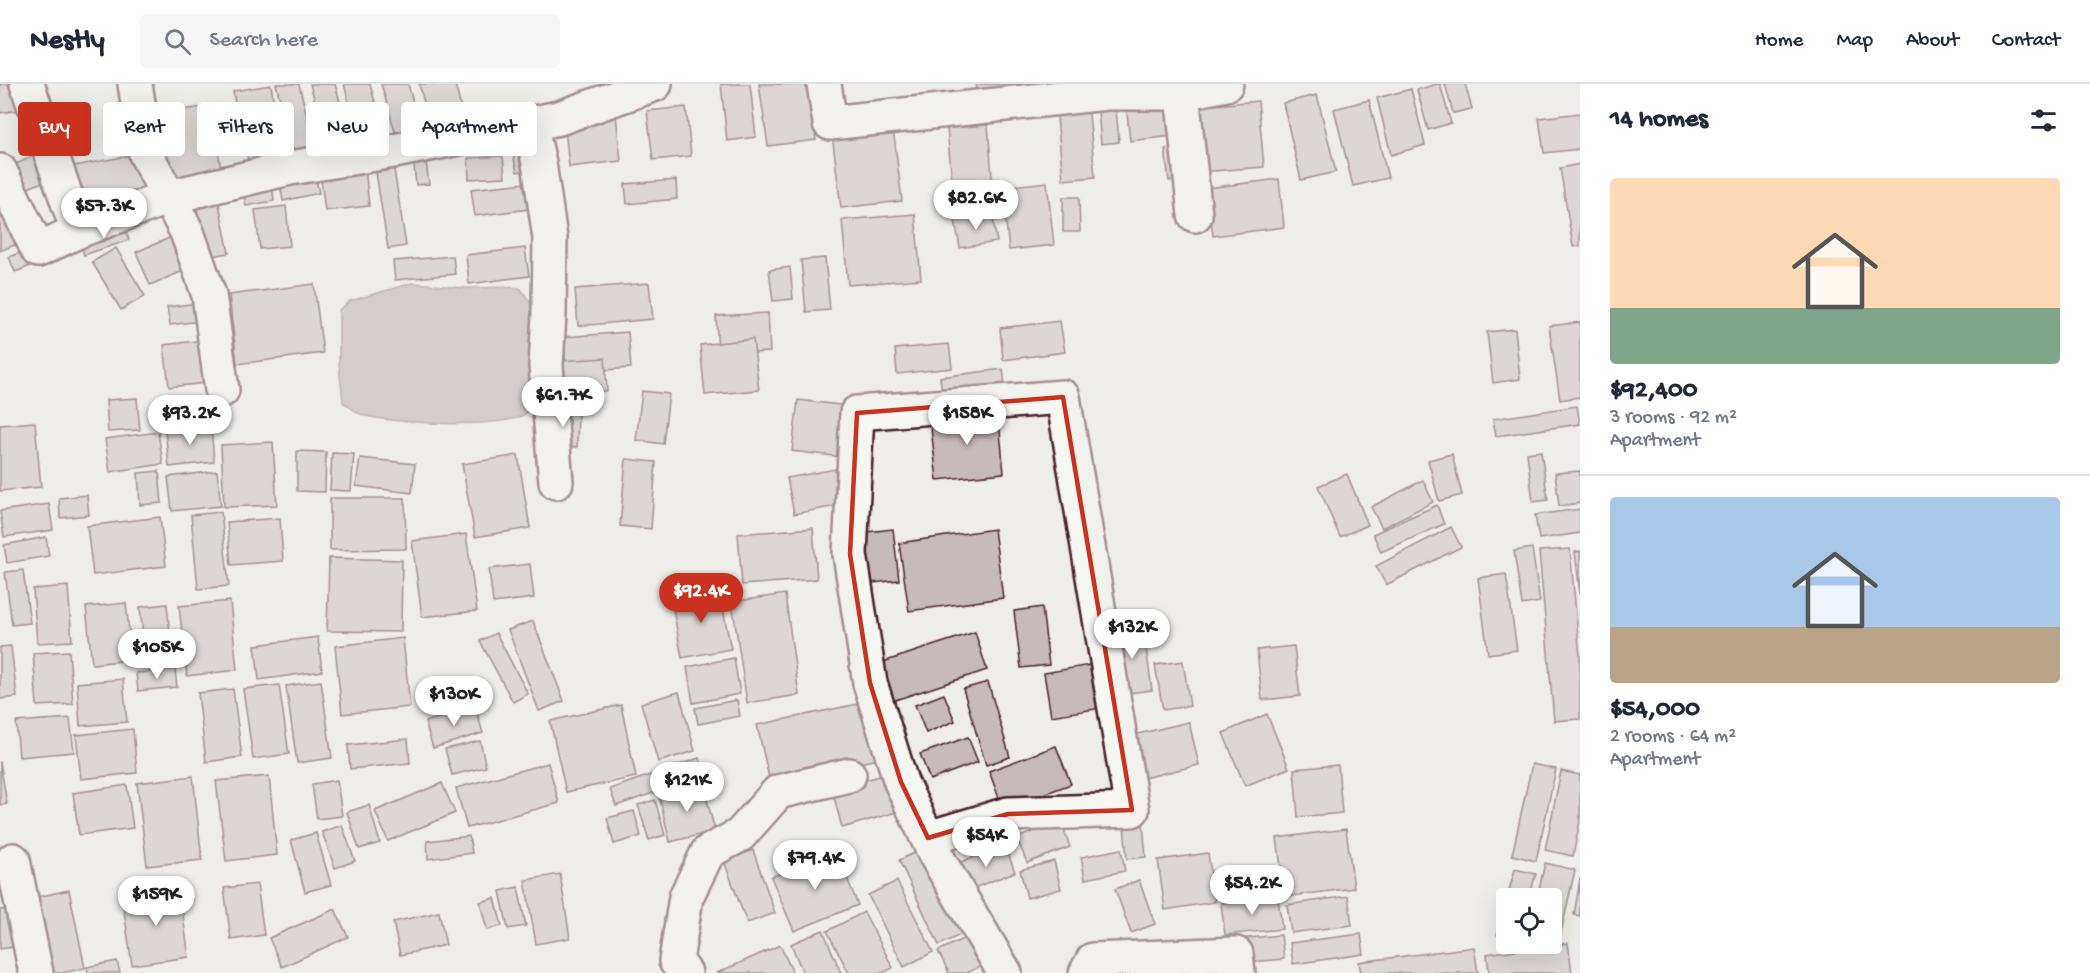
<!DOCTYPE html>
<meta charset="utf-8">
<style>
:root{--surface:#fff;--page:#f6f6f7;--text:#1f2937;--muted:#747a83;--line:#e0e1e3;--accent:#c8321e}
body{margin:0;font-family:"Gochi Hand",sans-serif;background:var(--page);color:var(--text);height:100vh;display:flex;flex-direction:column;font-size:22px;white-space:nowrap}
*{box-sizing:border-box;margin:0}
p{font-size:20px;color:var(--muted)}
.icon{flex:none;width:33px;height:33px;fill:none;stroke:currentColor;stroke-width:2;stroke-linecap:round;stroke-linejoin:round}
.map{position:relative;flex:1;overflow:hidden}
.drawer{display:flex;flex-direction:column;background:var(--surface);width:510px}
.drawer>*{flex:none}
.hud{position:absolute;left:18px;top:18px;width:570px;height:54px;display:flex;gap:12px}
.tools{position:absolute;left:1496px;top:804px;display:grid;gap:12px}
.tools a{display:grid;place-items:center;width:66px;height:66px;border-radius:6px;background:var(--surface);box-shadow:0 6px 24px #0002;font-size:30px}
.price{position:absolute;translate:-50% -51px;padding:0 14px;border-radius:21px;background:#fff;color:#222;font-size:20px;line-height:39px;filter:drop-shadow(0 2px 3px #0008)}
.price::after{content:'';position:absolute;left:50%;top:36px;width:18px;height:14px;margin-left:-9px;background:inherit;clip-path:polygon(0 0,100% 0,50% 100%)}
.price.selected{background:var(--accent);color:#fff}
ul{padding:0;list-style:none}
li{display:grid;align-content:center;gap:12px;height:318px;padding:0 30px}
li+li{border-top:2px solid var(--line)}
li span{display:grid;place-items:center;height:186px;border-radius:6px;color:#555}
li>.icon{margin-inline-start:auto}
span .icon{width:108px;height:108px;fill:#fffc;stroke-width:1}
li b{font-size:26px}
h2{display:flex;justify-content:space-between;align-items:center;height:72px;padding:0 30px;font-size:26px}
.pill{padding:0 21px;border-radius:6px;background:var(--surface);box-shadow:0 6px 24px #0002;font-size:21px;line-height:54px}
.pill.selected{background:var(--accent);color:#fff}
header{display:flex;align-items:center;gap:36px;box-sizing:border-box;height:84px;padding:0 30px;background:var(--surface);border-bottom:2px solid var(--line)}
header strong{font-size:28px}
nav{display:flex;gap:33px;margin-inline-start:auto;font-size:21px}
.search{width:420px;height:54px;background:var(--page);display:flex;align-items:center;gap:15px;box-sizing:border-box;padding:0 21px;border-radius:6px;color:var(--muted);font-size:22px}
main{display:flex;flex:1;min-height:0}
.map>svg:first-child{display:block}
.water{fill:#b4a4a5;stroke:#8a6f74;stroke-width:1.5}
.building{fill:#c6babb;stroke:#4a1f2b;stroke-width:1.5}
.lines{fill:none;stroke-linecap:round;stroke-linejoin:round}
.minor-casing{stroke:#4a1f2b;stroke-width:38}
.minor{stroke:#f6f6f2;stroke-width:33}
.marked{fill:none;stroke:#c8321e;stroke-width:4.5;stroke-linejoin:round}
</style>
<header>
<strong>Nestly</strong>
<div class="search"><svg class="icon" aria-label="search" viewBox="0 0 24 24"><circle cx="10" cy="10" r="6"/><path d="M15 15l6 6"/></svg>Search here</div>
<nav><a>Home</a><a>Map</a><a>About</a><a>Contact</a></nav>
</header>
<main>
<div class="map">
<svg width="1580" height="889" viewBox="0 0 1580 889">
<rect width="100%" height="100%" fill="#efedea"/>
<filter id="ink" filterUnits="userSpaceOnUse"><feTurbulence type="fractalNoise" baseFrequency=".0167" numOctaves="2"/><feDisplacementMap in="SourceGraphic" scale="12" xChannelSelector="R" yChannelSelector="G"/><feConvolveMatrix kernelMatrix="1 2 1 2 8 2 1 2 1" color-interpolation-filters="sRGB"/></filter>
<g filter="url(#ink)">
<path class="water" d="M412,199C433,200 453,204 473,204C489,204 504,202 520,204C540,228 536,238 536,268C536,289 541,313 526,329C509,346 380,340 358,329C353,326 348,321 343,318L339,281V226L350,217Z"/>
<g class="building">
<polygon points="0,0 15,0 20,26 0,29"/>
<polygon points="276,0 299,0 314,61 293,67"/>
<polygon points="310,0 335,0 351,57 328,64"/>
<polygon points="344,0 370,0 384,51 359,57"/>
<polygon points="381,0 408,0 421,47 397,54"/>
<polygon points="419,0 455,0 465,40 432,48"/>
<polygon points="721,0 750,0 756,53 727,57"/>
<polygon points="759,0 809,0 816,56 768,62"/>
<polygon points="976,0 1052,0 978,11"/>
<polygon points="1437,0 1440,0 1451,39 1428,46 1417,6"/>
<polygon points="1445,0 1465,0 1472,25 1453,29"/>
<polygon points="271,1 275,27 237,33 233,7"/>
<polygon points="1411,5 1425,61 1391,71 1377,14"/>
<polygon points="1317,11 1336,88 1301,96 1283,19"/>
<polygon points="1115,13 1119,58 1101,60 1097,15"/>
<polygon points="1177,14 1182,51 1130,57 1126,20"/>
<polygon points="1369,16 1388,94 1353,102 1334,25"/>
<polygon points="1258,17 1264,83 1199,88 1193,23"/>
<polygon points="1088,19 1095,93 1063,96 1056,23"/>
<polygon points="212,22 222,93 167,100 158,29"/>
<polygon points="686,23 691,72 653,76 647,27"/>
<polygon points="1580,29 1580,65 1544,69 1539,34"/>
<polygon points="616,30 621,77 569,83 564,35"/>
<polygon points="277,33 283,71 248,77 242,38"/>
<polygon points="988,41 993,106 953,109 947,44"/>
<polygon points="893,43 902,117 841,124 832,50"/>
<polygon points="524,45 533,85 517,88 508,48"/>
<polygon points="1182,62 1187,95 1169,97 1165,65"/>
<polygon points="138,70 147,115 76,128 68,83"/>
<polygon points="425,70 429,100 416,101 413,72"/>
<polygon points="35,71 47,96 24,106 12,82"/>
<polygon points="503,72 505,93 469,95 468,74"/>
<polygon points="393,79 406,162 388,165 375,82"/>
<polygon points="1580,80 1580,162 1573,163 1560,84"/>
<polygon points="365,83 369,122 325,127 320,88"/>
<polygon points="314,86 319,109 283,117 279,93"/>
<polygon points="1279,95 1284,143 1213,152 1207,104"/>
<polygon points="676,96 677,115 627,120 625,100"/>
<polygon points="534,98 537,124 475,132 471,105"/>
<polygon points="1047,98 1054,161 1009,166 1002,103"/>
<polygon points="272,100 274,117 246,122 243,105"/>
<polygon points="217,110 229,169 207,173 195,115"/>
<polygon points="1063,113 1079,113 1080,148 1063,148"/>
<polygon points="286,122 290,162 260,165 255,126"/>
<polygon points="11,129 22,158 0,167 0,133"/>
<polygon points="992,129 997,158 960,164 955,136"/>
<polygon points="915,130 921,195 848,201 842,136"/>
<polygon points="123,139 129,156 84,171 79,154"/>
<polygon points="174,152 188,185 150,201 136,168"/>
<polygon points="116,164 145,212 121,226 92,178"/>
<polygon points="525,164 529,192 469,200 466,171"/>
<polygon points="27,166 33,181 15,188 9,173"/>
<polygon points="453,172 455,190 395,196 393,177"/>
<polygon points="825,174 830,226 806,228 801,176"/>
<polygon points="790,183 793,215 773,217 769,186"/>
<polygon points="649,199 653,235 578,242 575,205"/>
<polygon points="314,200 323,269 237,280 229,211"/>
<polygon points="205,218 208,236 170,241 167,223"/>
<polygon points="768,229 770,268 718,271 716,232"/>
<polygon points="1060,237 1065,268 1003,276 1000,244"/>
<polygon points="1580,238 1580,313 1560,316 1549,242"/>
<polygon points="1515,245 1520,295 1493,299 1487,248"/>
<polygon points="628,248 631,284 566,289 564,253"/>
<polygon points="211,255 216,298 169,303 164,261"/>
<polygon points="753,255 759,306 705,311 700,261"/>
<polygon points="949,260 952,284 897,290 895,265"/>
<polygon points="605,274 607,307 547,310 545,278"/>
<polygon points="1003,285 1006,309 943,317 940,293"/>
<polygon points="642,307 669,310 663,360 636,356"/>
<polygon points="137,314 140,346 108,348 106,316"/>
<polygon points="798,316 848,322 842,373 792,367"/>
<polygon points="1577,322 1580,340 1496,352 1493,335"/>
<polygon points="549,324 578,325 577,363 548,362"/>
<polygon points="998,327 1004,389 937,396 930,335"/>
<polygon points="35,338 41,403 0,407 0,341"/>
<polygon points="211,342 214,378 169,383 165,346"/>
<polygon points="158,348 163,380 110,388 105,355"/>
<polygon points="273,358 277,421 224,423 221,361"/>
<polygon points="297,367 326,368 325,408 297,407"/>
<polygon points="1541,367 1548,416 1533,418 1527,369"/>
<polygon points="332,369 354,370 351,407 330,406"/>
<polygon points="1452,370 1462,411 1439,417 1428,376"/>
<polygon points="518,371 530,444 475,453 462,380"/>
<polygon points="360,374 415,380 412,409 356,402"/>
<polygon points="626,375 656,378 651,445 620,442"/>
<polygon points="835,385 842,421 794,430 787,394"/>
<polygon points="159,387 162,419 140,421 138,389"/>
<polygon points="217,387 221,422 172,427 168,393"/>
<polygon points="1580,387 1580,419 1559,422 1555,389"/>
<polygon points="1347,390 1368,441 1340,453 1318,402"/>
<polygon points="1423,396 1433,418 1382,444 1371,423"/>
<polygon points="87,411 89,431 60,434 59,414"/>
<polygon points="330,414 405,414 406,465 330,466"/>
<polygon points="49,420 53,446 4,453 0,427"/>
<polygon points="1437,421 1444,440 1381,468 1373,450"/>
<polygon points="1580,425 1580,449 1539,455 1535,431"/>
<polygon points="221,428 229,502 198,505 191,431"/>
<polygon points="160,433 166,482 93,491 87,442"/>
<polygon points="280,434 283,477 231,481 227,438"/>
<polygon points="1451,443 1461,463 1386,501 1376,482"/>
<polygon points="813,444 817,495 742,501 738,450"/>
<polygon points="893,445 899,496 864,500 858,449"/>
<polygon points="994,445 1003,514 909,527 899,459"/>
<polygon points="466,450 477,527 422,533 412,457"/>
<polygon points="46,453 49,472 7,479 4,461"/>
<polygon points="1532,464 1540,518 1522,521 1514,467"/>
<polygon points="1570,465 1580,572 1580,635 1554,637 1539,467"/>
<polygon points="1580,467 1580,510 1575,468"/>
<polygon points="329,474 402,476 401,548 327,547"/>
<polygon points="530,480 534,514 493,519 489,485"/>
<polygon points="23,486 30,539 12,541 5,488"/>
<polygon points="1506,490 1517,566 1488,570 1478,494"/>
<polygon points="68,502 72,557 37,559 33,505"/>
<polygon points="719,505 731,565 682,574 671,514"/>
<polygon points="785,510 799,611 747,619 732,518"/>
<polygon points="230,517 237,586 187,592 179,522"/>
<polygon points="126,519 132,576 92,580 86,523"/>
<polygon points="167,520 173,579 146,582 140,523"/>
<polygon points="1042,523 1049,581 1021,584 1014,527"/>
<polygon points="533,537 564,617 539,627 508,546"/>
<polygon points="1143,542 1152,606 1120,610 1111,546"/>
<polygon points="975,548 987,586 892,617 880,579"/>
<polygon points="496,549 528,610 513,618 480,557"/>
<polygon points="318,553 322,587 259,596 255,561"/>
<polygon points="403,554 410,623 342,630 335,562"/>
<polygon points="11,562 17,613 0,615 0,563"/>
<polygon points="1294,562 1300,612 1262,616 1257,566"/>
<polygon points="69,567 73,620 37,622 33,569"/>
<polygon points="734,574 740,610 693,619 687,583"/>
<polygon points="1183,577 1190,622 1163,626 1155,581"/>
<polygon points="1101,579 1109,623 1051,632 1044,589"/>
<polygon points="175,585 177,603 138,607 136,589"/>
<polygon points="123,595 127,638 80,642 77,599"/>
<polygon points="321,597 332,674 297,679 286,602"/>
<polygon points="988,598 1010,673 986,681 963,605"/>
<polygon points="279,601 289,670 253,675 243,605"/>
<polygon points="233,605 242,673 206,678 198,609"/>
<polygon points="679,608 695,667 658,678 641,619"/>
<polygon points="944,610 955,637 926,649 915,621"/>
<polygon points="737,616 740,632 698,640 695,624"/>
<polygon points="872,617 883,674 770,698 757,641"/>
<polygon points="621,621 636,693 566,708 550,637"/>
<polygon points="475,623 483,649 433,664 425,638"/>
<polygon points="1267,630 1289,684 1245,702 1223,649"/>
<polygon points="70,634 74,668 19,673 16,638"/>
<polygon points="1189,638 1199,681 1139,695 1129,652"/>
<polygon points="133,645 137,689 81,695 76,651"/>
<polygon points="968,653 978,678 930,696 920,670"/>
<polygon points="408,655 410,679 350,685 348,661"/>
<polygon points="480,657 486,683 452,691 445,665"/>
<polygon points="1056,662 1071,700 1003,725 989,687"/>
<polygon points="699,674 705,691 616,722 610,705"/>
<polygon points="0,677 7,720 0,721"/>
<polygon points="548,679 559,719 467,744 456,704"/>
<polygon points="1532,680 1556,685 1536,777 1512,771"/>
<polygon points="1338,681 1342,729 1298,733 1294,685"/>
<polygon points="1561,687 1580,691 1580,737 1573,772 1545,766"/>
<polygon points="887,690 897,728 842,744 832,705"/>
<polygon points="193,692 202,776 147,782 137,699"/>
<polygon points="269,692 277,771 226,777 216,697"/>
<polygon points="337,696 342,732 317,735 312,700"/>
<polygon points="442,699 455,729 388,757 375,727"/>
<polygon points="703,700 715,747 670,758 659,712"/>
<polygon points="127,701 133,744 79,751 73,709"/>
<polygon points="655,716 665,751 649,756 638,721"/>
<polygon points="369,721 380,759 359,765 347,728"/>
<polygon points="634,727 641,752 614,760 607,734"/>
<polygon points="1061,737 1070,763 1027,779 1017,754"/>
<polygon points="1143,739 1146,773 1127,775 1124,741"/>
<polygon points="342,741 355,777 335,784 322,748"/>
<polygon points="1346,745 1354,804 1285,813 1277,754"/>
<polygon points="316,749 331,801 305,808 291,756"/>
<polygon points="469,752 472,769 428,775 427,757"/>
<polygon points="1005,761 1015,788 966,807 956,780"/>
<polygon points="927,763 967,848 939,861 899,776"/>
<polygon points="1121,765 1125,787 1085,795 1081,773"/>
<polygon points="753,766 775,829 747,839 724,777"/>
<polygon points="836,767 858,821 794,847 771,793"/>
<polygon points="1208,769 1215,818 1165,826 1158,776"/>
<polygon points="1054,777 1061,805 1027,814 1020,786"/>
<polygon points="1545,779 1575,786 1560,853 1551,851 1551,814 1537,814"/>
<polygon points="1515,785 1536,790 1529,814 1507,814"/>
<polygon points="560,790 570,854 536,860 525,796"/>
<polygon points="1580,795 1580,832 1574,831"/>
<polygon points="1139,796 1155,840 1131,849 1115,805"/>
<polygon points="897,797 933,868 904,883 868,811"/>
<polygon points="257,800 264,851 231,856 224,804"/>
<polygon points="518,803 526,842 508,845 500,807"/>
<polygon points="179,804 189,873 132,881 122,813"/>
<polygon points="69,806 85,884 62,889 44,889 28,815"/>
<polygon points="1348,812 1352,841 1291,849 1287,821"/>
<polygon points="1278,813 1282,845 1225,851 1221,819"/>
<polygon points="495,814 502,842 487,846 480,818"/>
<polygon points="1506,819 1506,853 1497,851"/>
<polygon points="9,825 14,863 0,865 0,826"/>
<polygon points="335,825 348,853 282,883 269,854"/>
<polygon points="439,828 446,861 400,871 393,838"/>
<polygon points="864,828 893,884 882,889 849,889 827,847"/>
<polygon points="823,846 841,889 803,889 791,860"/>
<polygon points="975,849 989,878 967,889 949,889 938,867"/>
<polygon points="1361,850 1364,870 1293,880 1290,859"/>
<polygon points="1281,851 1284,875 1227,880 1225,856"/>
<polygon points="1568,859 1572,889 1489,889 1487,870"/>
<polygon points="780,861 793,889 717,889"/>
<polygon points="1474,863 1478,889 1361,889 1359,878"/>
<polygon points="117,877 120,889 88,889 87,883"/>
</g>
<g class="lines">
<defs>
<g id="minor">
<polyline points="27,0 78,147"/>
<polyline points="135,0 146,70 187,148 209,211 222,306"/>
<polyline points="824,0 830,39 1106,9 1182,9 1226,0"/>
<polyline points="1181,0 1195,131"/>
<polyline points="530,39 539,79 550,154 549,230 546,282 556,398"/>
<polyline points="0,87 38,166 78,147 169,113 290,84 394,67 559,34 655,0"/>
<polyline points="928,754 1008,730 1132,726 1063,313 857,329 850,470 870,599 901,698 935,770 1005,889"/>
<polyline points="13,776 36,889"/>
<polyline points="685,889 676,877 686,813 708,768 740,751 778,708 849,691"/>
<polyline points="1086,889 1093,876 1236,870 1238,889"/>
</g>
</defs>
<use href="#minor" class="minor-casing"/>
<use href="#minor" class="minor"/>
</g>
</g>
<path d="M0 0H1580V889H0ZM1063,313L1132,726L1008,730L928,754L901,698L870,599L850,470L857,329Z" fill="#efedea" fill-opacity=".55" fill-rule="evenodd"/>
<path class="marked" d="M1063,313L1132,726L1008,730L928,754L901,698L870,599L850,470L857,329Z"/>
</svg>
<div class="tools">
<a><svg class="icon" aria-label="locate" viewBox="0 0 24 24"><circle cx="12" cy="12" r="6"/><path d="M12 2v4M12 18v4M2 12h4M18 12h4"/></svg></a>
</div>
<b class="price" style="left:976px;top:147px">$82.6K</b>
<b class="price" style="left:104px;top:155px">$57.3K</b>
<b class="price" style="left:563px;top:344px">$61.7K</b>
<b class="price" style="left:190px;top:362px">$93.2K</b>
<b class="price" style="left:967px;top:362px">$158K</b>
<b class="price selected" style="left:701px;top:540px">$92.4K</b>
<b class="price" style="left:1132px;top:576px">$132K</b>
<b class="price" style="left:157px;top:596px">$105K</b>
<b class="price" style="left:454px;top:643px">$130K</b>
<b class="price" style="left:687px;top:729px">$121K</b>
<b class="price" style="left:986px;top:784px">$54K</b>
<b class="price" style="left:815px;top:807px">$79.4K</b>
<b class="price" style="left:1252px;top:832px">$54.2K</b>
<b class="price" style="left:156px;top:843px">$159K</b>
<div class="hud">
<a class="pill selected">Buy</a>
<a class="pill">Rent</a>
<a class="pill">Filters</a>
<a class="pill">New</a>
<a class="pill">Apartment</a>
</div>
</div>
<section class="drawer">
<h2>14 homes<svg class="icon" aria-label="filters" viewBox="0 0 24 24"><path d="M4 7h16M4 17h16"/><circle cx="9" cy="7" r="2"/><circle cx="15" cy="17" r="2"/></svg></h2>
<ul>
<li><span style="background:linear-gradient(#ffd9b3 70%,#7fa58c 0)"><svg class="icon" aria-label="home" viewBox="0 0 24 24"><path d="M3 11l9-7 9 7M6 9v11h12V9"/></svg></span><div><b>$92,400</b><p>3 rooms · 92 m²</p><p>Apartment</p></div></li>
<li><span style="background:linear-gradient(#a9c7e8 70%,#b9a48a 0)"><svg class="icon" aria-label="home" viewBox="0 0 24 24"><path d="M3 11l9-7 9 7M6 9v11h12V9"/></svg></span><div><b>$54,000</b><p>2 rooms · 64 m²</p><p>Apartment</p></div></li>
</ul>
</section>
</main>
